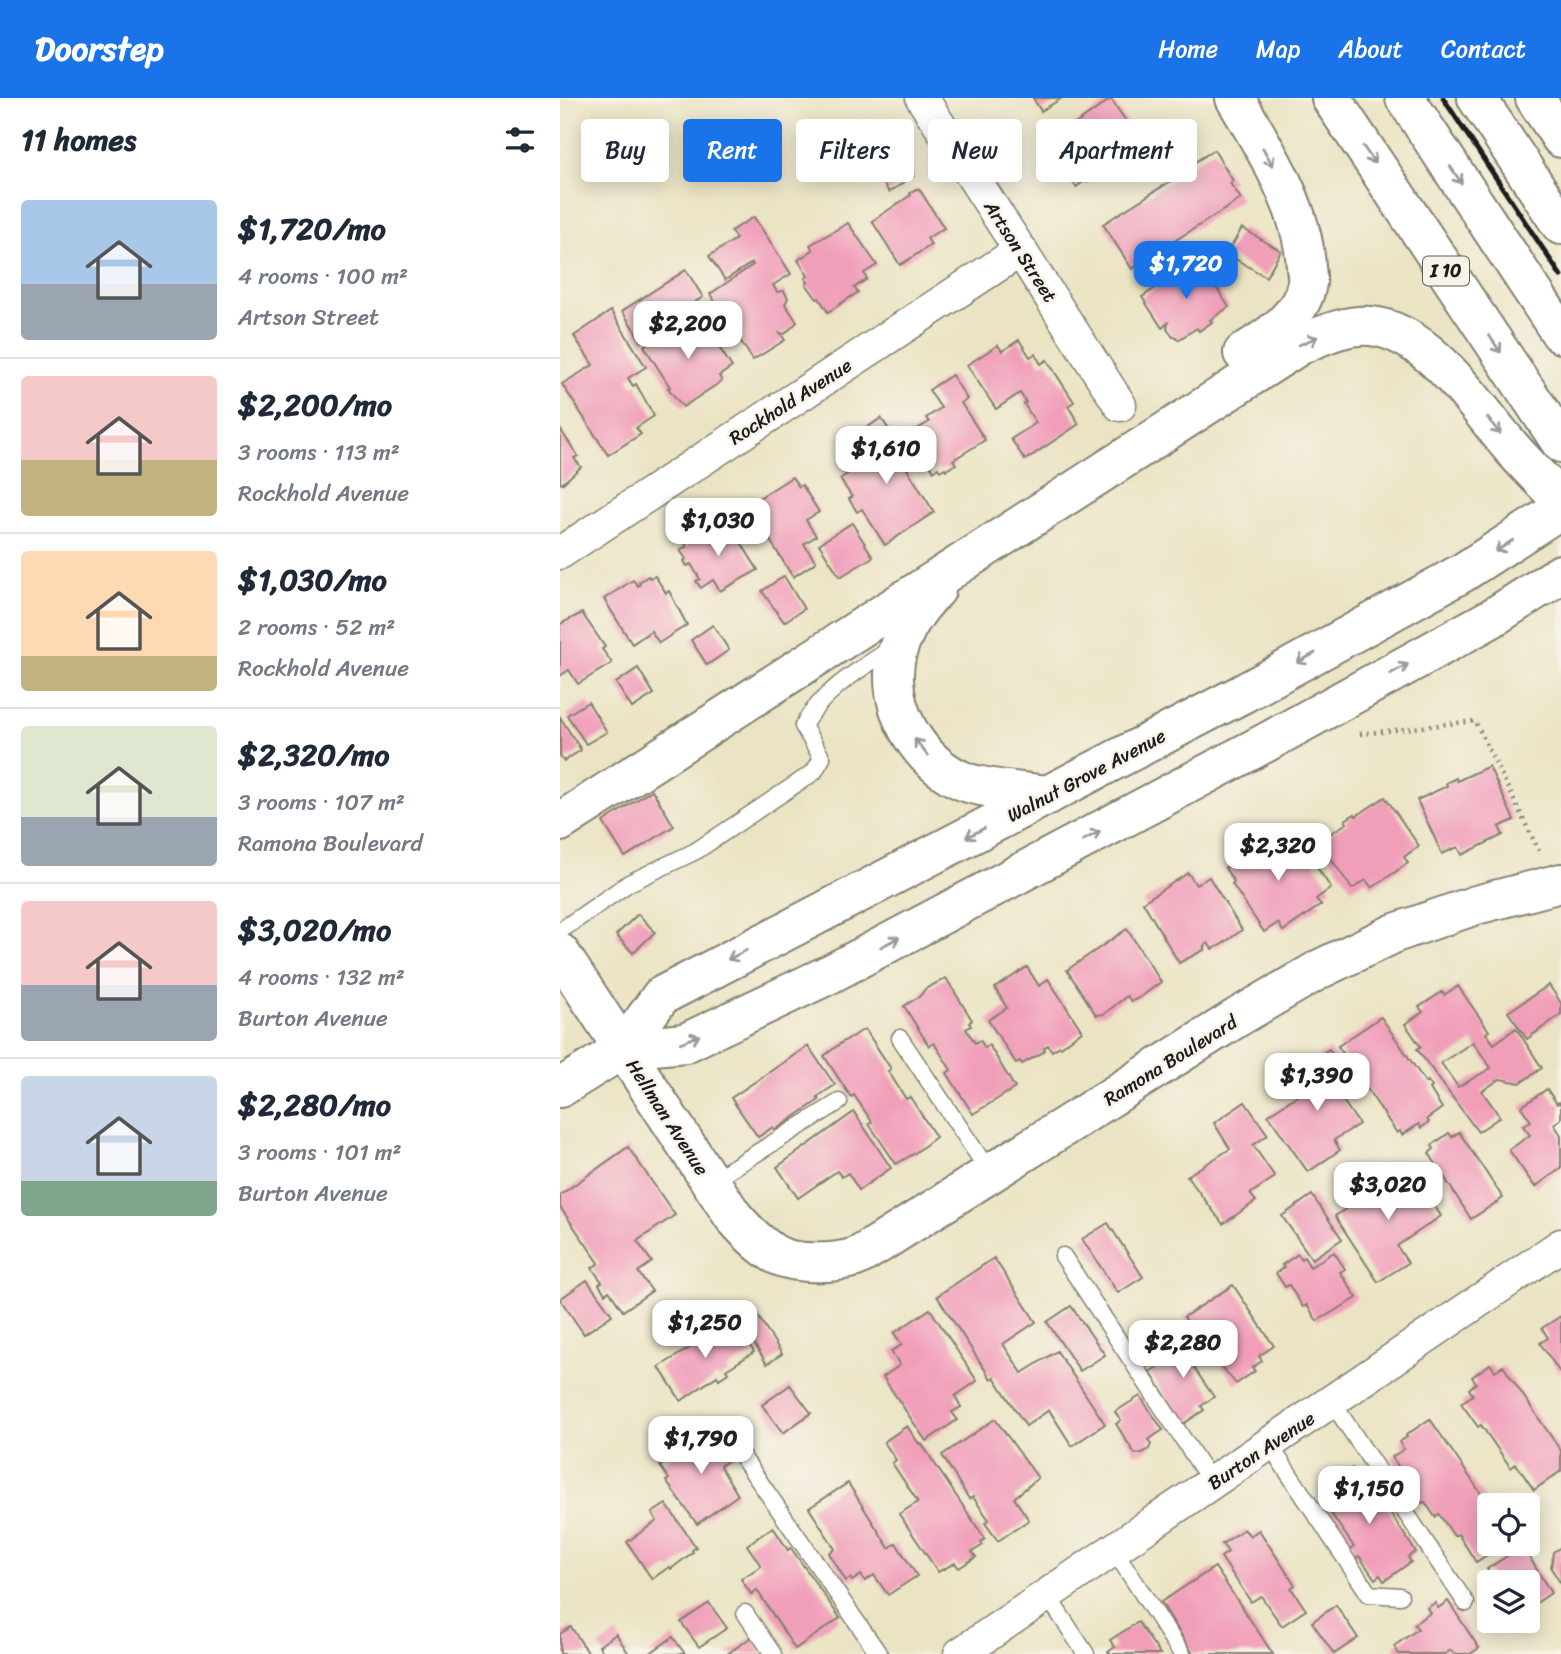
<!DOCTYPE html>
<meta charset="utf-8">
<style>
:root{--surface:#fff;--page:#f6f6f7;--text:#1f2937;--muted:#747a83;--line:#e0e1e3;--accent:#1a73e8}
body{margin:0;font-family:Sriracha,sans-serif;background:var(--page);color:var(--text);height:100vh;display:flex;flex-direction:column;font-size:26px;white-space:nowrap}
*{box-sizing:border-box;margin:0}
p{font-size:23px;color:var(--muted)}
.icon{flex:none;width:38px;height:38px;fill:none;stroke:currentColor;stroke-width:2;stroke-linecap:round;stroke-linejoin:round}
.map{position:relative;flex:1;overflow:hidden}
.drawer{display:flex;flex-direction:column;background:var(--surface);width:560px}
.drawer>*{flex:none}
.hud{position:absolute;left:21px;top:21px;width:665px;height:63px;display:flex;gap:14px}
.buttons{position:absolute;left:917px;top:1395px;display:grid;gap:14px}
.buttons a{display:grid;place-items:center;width:63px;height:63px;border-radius:7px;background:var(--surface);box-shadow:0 4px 18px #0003;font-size:35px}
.price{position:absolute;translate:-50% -60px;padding:0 16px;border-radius:14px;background:#fff;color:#222;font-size:23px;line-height:46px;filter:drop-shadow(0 2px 4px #0008)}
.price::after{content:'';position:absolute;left:50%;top:42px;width:21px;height:16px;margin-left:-10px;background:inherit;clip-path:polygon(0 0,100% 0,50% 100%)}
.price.active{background:var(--accent);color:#fff}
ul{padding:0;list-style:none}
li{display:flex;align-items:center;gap:21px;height:175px;padding:0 21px}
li+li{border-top:2px solid var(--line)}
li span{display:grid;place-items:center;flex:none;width:196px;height:140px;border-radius:7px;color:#555}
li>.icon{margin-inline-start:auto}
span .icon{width:84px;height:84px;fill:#fffc;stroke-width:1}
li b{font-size:30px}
h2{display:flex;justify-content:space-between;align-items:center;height:84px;padding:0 21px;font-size:30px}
.pill{padding:0 24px;border-radius:7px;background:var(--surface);box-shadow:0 4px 18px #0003;font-size:24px;line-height:63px}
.pill.active{background:var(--accent);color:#fff}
header{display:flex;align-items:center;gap:42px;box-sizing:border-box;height:98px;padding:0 35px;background:var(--accent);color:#fff}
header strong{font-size:33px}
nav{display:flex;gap:38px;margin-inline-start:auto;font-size:24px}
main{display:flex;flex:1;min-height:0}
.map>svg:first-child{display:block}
.building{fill:#f19fb9;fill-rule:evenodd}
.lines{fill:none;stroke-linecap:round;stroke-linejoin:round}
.service-casing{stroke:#848070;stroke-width:19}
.minor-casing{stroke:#848070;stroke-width:35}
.tertiary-casing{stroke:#848070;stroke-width:42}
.secondary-casing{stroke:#848070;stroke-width:42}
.motorway-casing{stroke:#848070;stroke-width:42}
.path{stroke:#848070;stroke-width:4.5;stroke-dasharray:2 5;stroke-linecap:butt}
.service{stroke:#fff;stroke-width:16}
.minor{stroke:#fff;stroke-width:32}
.tertiary{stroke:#fff;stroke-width:38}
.secondary{stroke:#fff;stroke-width:38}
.motorway{stroke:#fff;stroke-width:38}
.rail{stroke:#1c1c1c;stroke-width:5}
.oneway{stroke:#999}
.labels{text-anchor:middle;stroke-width:5;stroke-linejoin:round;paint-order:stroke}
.shield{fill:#f7f3e8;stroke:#5e5c59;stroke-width:2}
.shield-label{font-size:18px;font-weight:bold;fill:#1c1c1c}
.street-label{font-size:19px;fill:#1c1c1c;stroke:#f7f3e8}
</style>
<header>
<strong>Doorstep</strong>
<nav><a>Home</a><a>Map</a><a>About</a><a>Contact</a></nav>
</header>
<main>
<section class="drawer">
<h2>11 homes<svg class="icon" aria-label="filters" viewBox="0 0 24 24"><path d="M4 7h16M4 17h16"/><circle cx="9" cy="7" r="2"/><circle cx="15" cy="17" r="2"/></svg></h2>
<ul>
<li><span style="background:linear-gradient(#a9c7e8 60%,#9aa5b1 0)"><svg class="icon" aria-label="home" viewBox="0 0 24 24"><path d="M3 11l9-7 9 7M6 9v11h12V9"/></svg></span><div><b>$1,720/mo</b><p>4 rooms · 100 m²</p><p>Artson Street</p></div></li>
<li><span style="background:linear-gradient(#f6c9c9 60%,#c2b280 0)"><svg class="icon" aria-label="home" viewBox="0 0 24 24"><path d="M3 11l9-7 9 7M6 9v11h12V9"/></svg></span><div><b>$2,200/mo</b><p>3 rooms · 113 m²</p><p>Rockhold Avenue</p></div></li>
<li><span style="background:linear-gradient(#ffd9b3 75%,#c2b280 0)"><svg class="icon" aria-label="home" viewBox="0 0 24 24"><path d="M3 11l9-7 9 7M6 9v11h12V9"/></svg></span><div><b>$1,030/mo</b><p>2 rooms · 52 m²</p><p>Rockhold Avenue</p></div></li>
<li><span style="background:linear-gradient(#dfe7d0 65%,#9aa5b1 0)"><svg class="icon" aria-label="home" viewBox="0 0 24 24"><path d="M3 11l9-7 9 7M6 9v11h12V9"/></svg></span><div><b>$2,320/mo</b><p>3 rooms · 107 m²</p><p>Ramona Boulevard</p></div></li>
<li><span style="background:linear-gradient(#f6c9c9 60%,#9aa5b1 0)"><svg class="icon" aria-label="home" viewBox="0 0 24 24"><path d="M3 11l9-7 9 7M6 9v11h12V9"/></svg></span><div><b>$3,020/mo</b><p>4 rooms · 132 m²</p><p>Burton Avenue</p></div></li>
<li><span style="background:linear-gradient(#c9d6e8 75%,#7fa58c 0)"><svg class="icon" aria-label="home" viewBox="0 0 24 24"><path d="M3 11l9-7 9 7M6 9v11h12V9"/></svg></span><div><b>$2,280/mo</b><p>3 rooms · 101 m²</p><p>Burton Avenue</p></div></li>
</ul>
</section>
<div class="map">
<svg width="1001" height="1556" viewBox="0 0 1001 1556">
<rect width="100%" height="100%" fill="#f7f3e8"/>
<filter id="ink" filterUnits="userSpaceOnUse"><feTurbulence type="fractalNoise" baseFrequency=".0143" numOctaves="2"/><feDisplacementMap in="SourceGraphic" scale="14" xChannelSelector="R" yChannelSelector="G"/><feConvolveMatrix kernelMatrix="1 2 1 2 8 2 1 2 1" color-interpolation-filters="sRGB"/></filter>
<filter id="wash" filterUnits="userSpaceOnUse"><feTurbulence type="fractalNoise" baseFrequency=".00686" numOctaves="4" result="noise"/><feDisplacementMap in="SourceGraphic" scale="28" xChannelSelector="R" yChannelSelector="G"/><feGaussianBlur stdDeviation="1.57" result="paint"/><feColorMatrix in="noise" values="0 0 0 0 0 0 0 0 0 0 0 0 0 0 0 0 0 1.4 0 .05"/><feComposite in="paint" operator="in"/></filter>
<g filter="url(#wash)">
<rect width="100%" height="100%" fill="#ebe4c4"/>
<g id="blocks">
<g class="building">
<polygon points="473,0 502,0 481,13"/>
<polygon points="551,1 578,41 603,25 617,47 592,63 580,44 553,68 527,84 526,82 516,89 510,79 502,74 500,66 487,46"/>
<polygon points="330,40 354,78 329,94 305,57"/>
<polygon points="654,52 673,83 670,85 681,101 608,147 610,150 584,168 582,164 572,171 543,126 617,79 615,77"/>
<polygon points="356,91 359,91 384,130 367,140 371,147 340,167 312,123 351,97 350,95"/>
<polygon points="194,119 231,176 213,187 217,194 224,193 228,200 225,206 237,224 225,236 220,235 225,242 193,262 150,196 193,167 192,165 165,182 149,158 176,141 171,133"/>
<polygon points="288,125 317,167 304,175 307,181 294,190 298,194 268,214 259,200 257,201 246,186 248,184 245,180 248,178 238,162 253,152 250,147"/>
<polygon points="682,130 721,153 706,179 667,156"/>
<polygon points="638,162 669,209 650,222 652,224 639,233 637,230 618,242 616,239 613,239 607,231 608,225 602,230 582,199"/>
<polygon points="126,172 143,199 110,220 113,225 82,244 62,213"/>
<polygon points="51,213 86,269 68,280 73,288 76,286 94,318 76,330 81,336 48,357 2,286 33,267 14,238"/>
<polygon points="135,221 145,236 149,234 172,269 159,278 162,283 123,309 108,290 110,289 84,248 117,227 120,231"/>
<polygon points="459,242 470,259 475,256 481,266 487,262 514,304 508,308 519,326 465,362 451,341 476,325 464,306 466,304 460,295 436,311 407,267 438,247 442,253"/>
<polygon points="392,277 407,301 401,305 425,342 393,362 396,366 386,372 385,370 380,373 378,370 374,373 352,334 369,324 366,320 381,310 369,292"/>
<polygon points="321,320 339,346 333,350 340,362 344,360 350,369 347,371 374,414 325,447 302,411 297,414 289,401 292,399 280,381 298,368 296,365 311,355 298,336"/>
<polygon points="0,331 18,358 14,360 21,369 2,386 0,385"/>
<polygon points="232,379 239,389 242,387 259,414 246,422 256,438 244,446 256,464 233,479 188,407"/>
<polygon points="164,424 170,433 173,432 198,472 160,493 153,482 141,490 136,483 140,481 131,466 127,468 124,463 126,461 120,452 127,448 125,444 133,439 135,442 143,437 141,435 150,429 152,432"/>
<polygon points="292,425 313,459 280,479 259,446"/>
<polygon points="88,478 90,480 95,478 106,495 109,493 127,527 99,545 91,533 72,546 44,501 73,482 78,488 80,486 79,484"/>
<polygon points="224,478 244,511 224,524 202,493"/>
<polygon points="22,515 45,549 42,551 52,565 18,586 9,572 0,578 0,526"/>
<polygon points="153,527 169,552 147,567 131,542"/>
<polygon points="78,570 94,596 72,610 56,585"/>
<polygon points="28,604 47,634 26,646 7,617"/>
<polygon points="0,619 21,652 4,663 0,658"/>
<polygon points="929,668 954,722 939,729 943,737 902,757 898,749 882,756 857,702 887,688 886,685 896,680 897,683"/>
<polygon points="92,692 114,728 65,759 43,724"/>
<polygon points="825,699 859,748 844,759 848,765 812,790 806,782 792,791 759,743 787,725 785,722 795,716 796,718"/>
<polygon points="713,738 722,752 738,741 771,790 756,801 761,807 723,833 718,825 704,834 672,786 674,784 665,770"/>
<polygon points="628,775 636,787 649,779 682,832 661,847 652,851 648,845 644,848 644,852 619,865 583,804"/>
<polygon points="78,816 95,834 73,855 56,837"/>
<polygon points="567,831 601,884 579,900 571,903 567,898 544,916 536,917 507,872"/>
<polygon points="467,869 479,888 488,881 522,933 501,949 500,948 492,953 488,947 484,950 485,952 482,955 462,966 460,963 456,965 428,922 447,910 435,890"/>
<polygon points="386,880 412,922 409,925 411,928 406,931 415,945 420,942 425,950 429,947 455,990 413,1016 387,975 391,972 374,945 369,948 344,908 360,898 365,891"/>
<polygon points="989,887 1001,905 1001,916 967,941 948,914"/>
<path d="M898,888L929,933L926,935L934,946L956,930L982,970L960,985L940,981L922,993L940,1019L918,1034L857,951L861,949L845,926L863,914L859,909L882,894L884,897ZM913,944L931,970L898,989L881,965Z"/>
<polygon points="821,919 866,985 868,983 872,989 870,991 882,1010 867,1021 869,1024 861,1030 859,1026 842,1037 840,1033 837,1035 778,948"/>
<polygon points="305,931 331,971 328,973 346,1001 350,999 376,1039 355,1055 336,1066 309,1026 312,1024 294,997 291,999 264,958 281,945"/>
<polygon points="248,948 275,987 257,999 259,1002 215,1032 213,1029 198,1039 171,1000"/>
<polygon points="769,951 791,984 777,994 799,1026 774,1042 780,1052 748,1074 708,1017 752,988 740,971"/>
<polygon points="987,991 997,1006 999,1004 1001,1007 1001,1021 994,1026 1001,1037 1001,1070 975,1089 949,1052 970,1037 963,1028 971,1023 961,1009"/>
<polygon points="685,1004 708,1037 693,1047 715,1079 690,1096 696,1103 663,1126 627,1078 670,1051 654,1025"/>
<polygon points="294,1014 331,1070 299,1092 288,1075 282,1079 277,1073 238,1100 217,1069"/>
<polygon points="899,1034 943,1100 911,1121 869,1055 874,1051 872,1047 889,1035 892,1039"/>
<polygon points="68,1049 115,1117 77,1143 92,1164 78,1174 92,1193 63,1213 49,1193 45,1196 39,1186 42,1184 32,1170 39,1165 0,1109 0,1097"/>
<polygon points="849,1069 881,1118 837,1148 848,1165 818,1184 775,1118"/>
<polygon points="752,1097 782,1141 752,1161 722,1118"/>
<polygon points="548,1125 583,1179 558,1195 522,1141"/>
<polygon points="774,1154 785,1171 780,1174 797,1200 757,1223 747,1207 743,1209 729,1187 725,1189 716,1175 724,1169 722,1167 738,1156 741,1161 744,1159 750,1169"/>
<polygon points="434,1160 476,1224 443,1246 462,1275 497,1253 545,1326 512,1348 489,1312 466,1328 434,1279 431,1281 377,1198"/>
<polygon points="27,1182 52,1217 24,1236 0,1201"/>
<polygon points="673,1187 714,1248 699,1258 702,1263 692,1270 695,1273 676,1286 656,1261 658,1259 654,1254 650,1257 624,1219"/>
<polygon points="511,1208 545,1257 520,1273 487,1224"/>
<polygon points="370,1211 417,1283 395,1298 401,1309 392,1314 397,1322 366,1343 323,1279 340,1267 331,1253 342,1247 334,1235"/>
<polygon points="198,1218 222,1256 207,1266 183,1228"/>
<polygon points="1001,1218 1001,1276 980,1245 988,1240 982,1230"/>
<polygon points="175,1225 194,1254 166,1272 168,1275 159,1281 157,1278 121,1303 99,1269 131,1249 125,1240 141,1229 149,1242"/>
<polygon points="618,1235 620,1239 624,1236 642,1265 634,1270 654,1299 641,1308 644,1312 623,1326 590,1274 607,1263 603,1257 617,1248 611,1239"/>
<polygon points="930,1266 935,1273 943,1268 1001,1353 1001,1373 974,1392 956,1366 951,1370 921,1327 918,1329 901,1305 913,1297 909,1291 916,1285 912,1279"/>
<polygon points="230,1287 251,1315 223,1335 202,1307"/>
<polygon points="580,1298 603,1332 588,1342 591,1346 589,1351 582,1355 575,1356 556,1326 561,1322 555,1314"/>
<polygon points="435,1321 478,1380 454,1400 469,1422 438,1443 425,1425 429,1422 413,1399 409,1401 382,1357"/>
<polygon points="870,1321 929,1407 929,1446 944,1446 916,1464 898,1436 894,1438 879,1416 875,1419 865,1404 862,1405 832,1359 844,1351 839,1344 847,1339 846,1337"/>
<polygon points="347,1328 359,1346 361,1345 425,1441 421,1444 423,1447 412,1454 416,1459 399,1470 395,1465 378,1474 339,1416 358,1404 332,1365 336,1362 324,1344"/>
<polygon points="153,1330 171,1353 169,1362 160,1368 178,1397 137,1426 106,1383 109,1381 100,1368"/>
<polygon points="792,1370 805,1388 810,1385 856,1454 848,1459 851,1464 824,1483 820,1477 815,1481 799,1458 795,1461 789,1452 794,1449 768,1411 778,1405 766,1388 776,1380 775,1379"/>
<polygon points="288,1385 329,1450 336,1445 357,1478 328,1497 314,1477 305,1483 301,1477 292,1483 290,1480 286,1483 269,1455 275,1451 249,1410"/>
<polygon points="106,1406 136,1449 132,1452 133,1454 111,1471 109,1469 92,1481 67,1444 97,1423 92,1415"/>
<polygon points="213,1429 228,1452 231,1450 280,1520 235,1551 197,1492 191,1496 181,1481 201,1468 187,1447"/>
<polygon points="684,1431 690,1438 699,1432 735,1487 731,1490 746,1512 722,1528 701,1498 691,1504 661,1459 668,1454 662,1446"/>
<polygon points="961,1449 970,1460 991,1495 972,1508 968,1503 968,1484 936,1484 927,1471"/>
<polygon points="1001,1449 1001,1486 991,1470 993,1454"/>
<polygon points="655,1469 713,1556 633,1556 628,1548 601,1504"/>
<polygon points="888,1503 919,1550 910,1556 894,1556 891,1552 885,1556 839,1556 834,1548 858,1531 854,1526 870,1515 867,1510 875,1505 878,1510"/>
<polygon points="149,1505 167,1530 139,1549 121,1524"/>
<polygon points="776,1507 798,1540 774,1556 752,1524"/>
<polygon points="578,1524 600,1556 549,1556 548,1554 555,1549 550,1542"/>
<polygon points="11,1529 29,1556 0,1556 0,1536"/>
<polygon points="56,1536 69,1556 44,1556 39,1548"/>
<polygon points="113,1539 125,1556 89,1556"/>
<polygon points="192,1539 203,1556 167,1556"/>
</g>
</g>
</g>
<g filter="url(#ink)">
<use href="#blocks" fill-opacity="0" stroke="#848070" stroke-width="2"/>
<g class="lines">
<defs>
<g id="service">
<path d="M0,833L69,785L136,753L254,674L262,660L243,628C262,593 299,572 332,550"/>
<polyline points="340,940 430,1075"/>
<polyline points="150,1084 279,1004"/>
<polyline points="503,1158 652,1385"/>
<polyline points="772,1304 906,1505"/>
<polyline points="709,1346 809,1496 840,1498"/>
<polyline points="181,1357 319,1556"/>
<polyline points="554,1452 622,1556"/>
<polyline points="487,1497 526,1556"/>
<polyline points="185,1515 213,1556"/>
</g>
<g id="minor">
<polyline points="362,0 560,307"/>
<polyline points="0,455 461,152"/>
<polyline points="400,1556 1001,1147"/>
</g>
<path id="tertiary" d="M0,855L173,1118C185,1132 197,1145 213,1155C232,1167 271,1166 293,1160C301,1158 309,1151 317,1147L678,919L760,871L835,835L916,807L1001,785"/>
<g id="secondary">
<polyline points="63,951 125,945 270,876 707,644 932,520 1001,476"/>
<polyline points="0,990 63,951 101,898 682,596 902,475 1001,411"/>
</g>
<g id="motorway">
<path d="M675,0C705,52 742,107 746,168C746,173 748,180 747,185C742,218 709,239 683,255"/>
<polyline points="771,0 1001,345"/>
<polyline points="845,0 1001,236"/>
<polyline points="917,0 1001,127"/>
<polyline points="975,0 1001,40"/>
<path d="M376,492C354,513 334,545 334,576C333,621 363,666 403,683C422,691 466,694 488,697"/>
<path d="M0,724L740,247C763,237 785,226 811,228C869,234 915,307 950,348C966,367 984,384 1001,402"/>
</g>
</defs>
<use href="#service" class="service-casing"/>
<use href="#minor" class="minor-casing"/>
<use href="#tertiary" class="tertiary-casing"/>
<use href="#secondary" class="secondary-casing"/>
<use href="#motorway" class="motorway-casing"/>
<polyline class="path" points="800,636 915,623 979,753"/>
<use href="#service" class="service"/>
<use href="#minor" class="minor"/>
<use href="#tertiary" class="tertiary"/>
<use href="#secondary" class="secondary"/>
<use href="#motorway" class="motorway"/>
<polyline class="rail" points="883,0 1001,178"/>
</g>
<defs><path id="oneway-shaft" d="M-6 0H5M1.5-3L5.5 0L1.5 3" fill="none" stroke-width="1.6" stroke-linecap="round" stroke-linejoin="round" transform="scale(1.75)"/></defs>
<g class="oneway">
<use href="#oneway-shaft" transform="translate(809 57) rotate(56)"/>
<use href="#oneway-shaft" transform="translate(708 59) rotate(60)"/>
<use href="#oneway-shaft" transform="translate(896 77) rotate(57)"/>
<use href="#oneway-shaft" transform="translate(748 243) rotate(-24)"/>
<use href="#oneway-shaft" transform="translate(935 246) rotate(56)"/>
<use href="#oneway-shaft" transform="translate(934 328) rotate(51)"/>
<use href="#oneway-shaft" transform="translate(944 448) rotate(147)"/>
<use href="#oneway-shaft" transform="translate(746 560) rotate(151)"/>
<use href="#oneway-shaft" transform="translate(839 571) rotate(-29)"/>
<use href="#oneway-shaft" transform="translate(361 649) rotate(-128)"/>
<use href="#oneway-shaft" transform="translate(415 735) rotate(153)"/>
<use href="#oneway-shaft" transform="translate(531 738) rotate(-28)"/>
<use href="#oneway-shaft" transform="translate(330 844) rotate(-28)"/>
<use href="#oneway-shaft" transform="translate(177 857) rotate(153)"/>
<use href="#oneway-shaft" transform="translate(130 941) rotate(-21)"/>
</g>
</g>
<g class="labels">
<rect class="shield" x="863" y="158.5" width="46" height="29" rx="5"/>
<g class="shield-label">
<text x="886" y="179">I 10</text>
</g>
<g class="street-label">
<text transform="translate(461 153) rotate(57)" y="7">Artson Street</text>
<text transform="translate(230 303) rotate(-33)" y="7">Rockhold Avenue</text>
<text transform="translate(526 677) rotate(-28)" y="7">Walnut Grove Avenue</text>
<text transform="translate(610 962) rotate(-32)" y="7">Ramona Boulevard</text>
<text transform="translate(108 1019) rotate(57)" y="7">Hellman Avenue</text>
<text transform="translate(701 1352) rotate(-34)" y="7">Burton Avenue</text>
</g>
</g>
</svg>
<div class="buttons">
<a><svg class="icon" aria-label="locate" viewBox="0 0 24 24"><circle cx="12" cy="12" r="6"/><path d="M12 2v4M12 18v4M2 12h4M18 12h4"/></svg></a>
<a><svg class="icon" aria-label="layers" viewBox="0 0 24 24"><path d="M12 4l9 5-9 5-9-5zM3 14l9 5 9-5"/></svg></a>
</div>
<b class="price active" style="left:626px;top:203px">$1,720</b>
<b class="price" style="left:128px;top:263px">$2,200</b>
<b class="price" style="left:326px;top:388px">$1,610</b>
<b class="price" style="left:158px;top:460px">$1,030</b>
<b class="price" style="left:718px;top:785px">$2,320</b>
<b class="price" style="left:757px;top:1015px">$1,390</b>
<b class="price" style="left:828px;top:1124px">$3,020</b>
<b class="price" style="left:145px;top:1262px">$1,250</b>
<b class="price" style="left:623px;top:1282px">$2,280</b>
<b class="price" style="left:141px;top:1378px">$1,790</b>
<b class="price" style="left:809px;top:1428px">$1,150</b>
<div class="hud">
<a class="pill">Buy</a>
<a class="pill active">Rent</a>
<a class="pill">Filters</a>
<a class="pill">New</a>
<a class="pill">Apartment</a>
</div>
</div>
</main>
